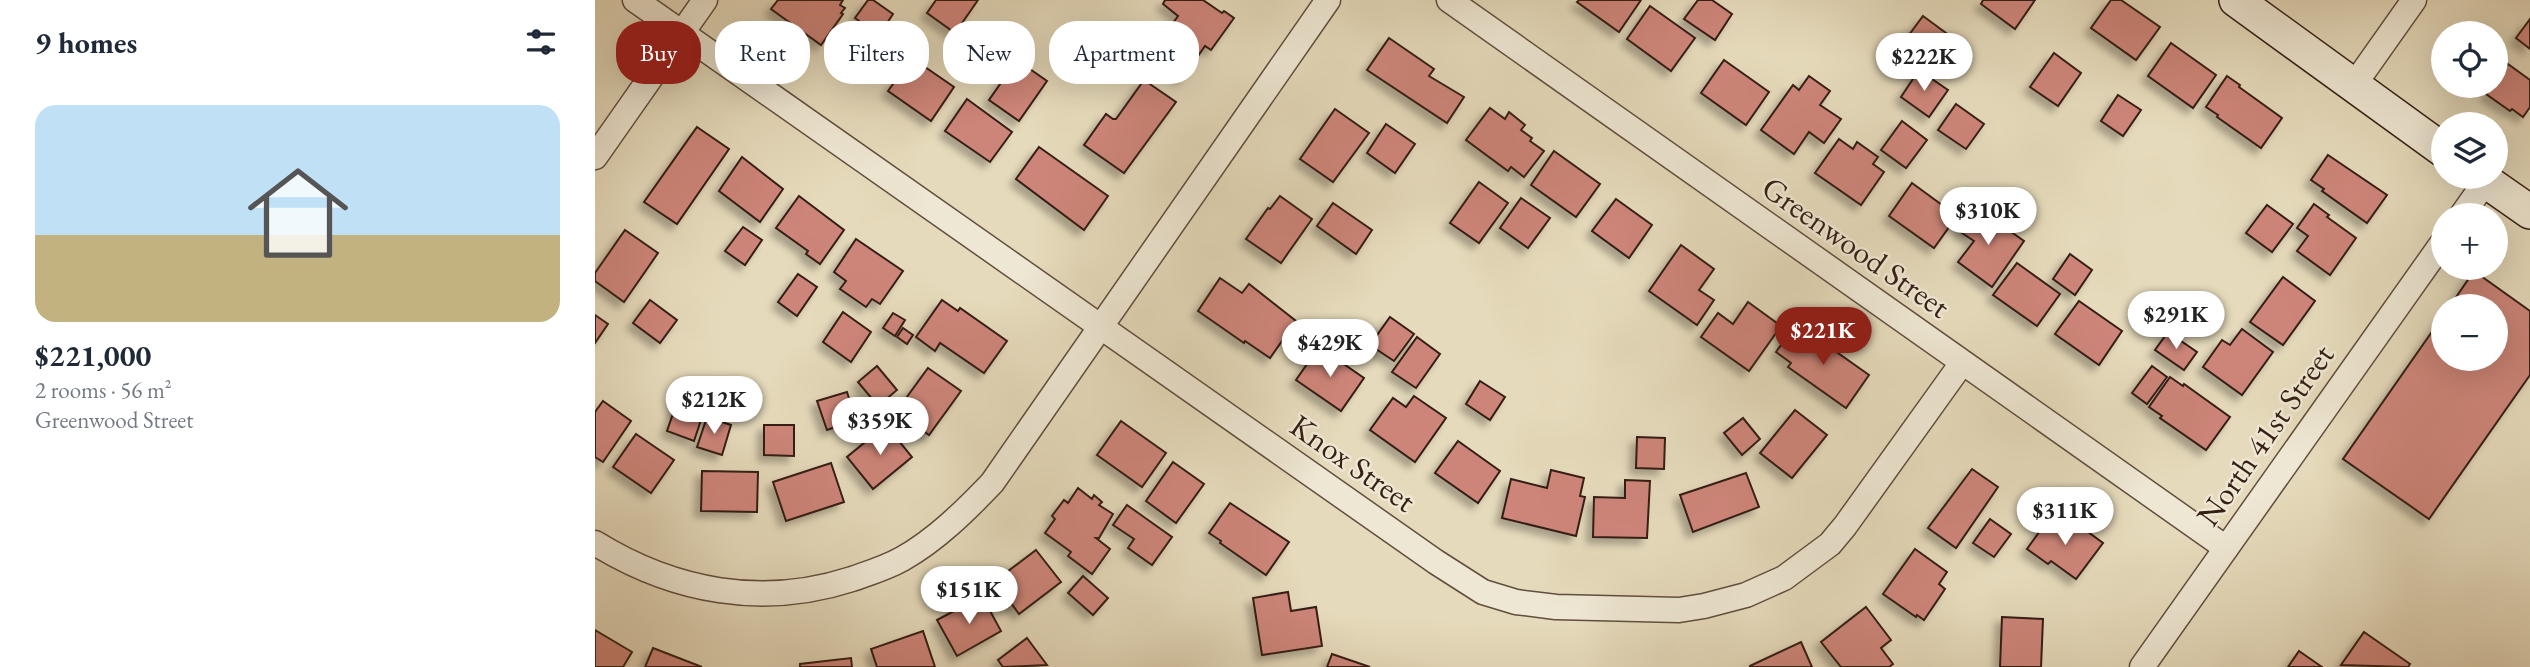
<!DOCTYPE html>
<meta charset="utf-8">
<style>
:root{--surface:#fff;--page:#f6f6f7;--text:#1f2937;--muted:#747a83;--accent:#8f2418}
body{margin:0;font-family:"EB Garamond",serif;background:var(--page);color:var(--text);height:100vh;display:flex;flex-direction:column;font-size:26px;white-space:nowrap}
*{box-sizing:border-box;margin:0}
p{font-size:23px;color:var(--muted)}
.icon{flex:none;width:38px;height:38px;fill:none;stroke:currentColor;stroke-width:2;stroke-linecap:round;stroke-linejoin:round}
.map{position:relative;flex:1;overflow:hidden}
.details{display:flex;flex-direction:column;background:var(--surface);width:595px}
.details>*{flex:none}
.hud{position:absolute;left:21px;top:21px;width:665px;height:63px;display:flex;gap:14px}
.fabs{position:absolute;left:1836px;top:21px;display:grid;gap:14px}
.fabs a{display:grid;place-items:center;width:77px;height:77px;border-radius:50%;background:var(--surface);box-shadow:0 7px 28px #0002;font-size:35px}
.price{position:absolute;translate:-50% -60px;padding:0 16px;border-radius:24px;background:#fff;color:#222;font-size:23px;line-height:46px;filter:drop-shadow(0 2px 4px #0008)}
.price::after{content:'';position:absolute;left:50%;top:42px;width:21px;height:16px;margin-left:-10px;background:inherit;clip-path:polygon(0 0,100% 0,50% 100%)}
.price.on{background:var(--accent);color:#fff}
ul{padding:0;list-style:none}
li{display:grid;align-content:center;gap:14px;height:371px;padding:0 35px}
li span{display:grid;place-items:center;height:217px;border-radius:21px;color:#555}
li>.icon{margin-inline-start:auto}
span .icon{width:126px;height:126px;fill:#fffc;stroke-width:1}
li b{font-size:30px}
h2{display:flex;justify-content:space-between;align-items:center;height:84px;padding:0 35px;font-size:30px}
.tag{padding:0 24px;border-radius:28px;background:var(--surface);box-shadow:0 7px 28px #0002;font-size:24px;line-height:63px}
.tag.on{background:var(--accent);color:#fff}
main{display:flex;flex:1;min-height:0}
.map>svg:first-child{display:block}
.building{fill:#cd8579;stroke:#351f15;stroke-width:2;filter:url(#shadow)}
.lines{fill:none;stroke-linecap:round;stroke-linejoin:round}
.street-casing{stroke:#614e3e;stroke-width:27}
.secondary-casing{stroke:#351f15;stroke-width:36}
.street{stroke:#eee7d3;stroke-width:24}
.secondary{stroke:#eee7d3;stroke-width:33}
.labels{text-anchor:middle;stroke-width:5;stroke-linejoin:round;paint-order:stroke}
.street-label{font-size:32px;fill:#351f15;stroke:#eee7d3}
</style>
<main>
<section class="details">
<h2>9 homes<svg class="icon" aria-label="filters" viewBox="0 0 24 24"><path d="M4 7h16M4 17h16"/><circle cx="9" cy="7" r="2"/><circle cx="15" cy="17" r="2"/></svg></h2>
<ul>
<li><span style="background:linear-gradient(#bfe0f5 60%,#c2b280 0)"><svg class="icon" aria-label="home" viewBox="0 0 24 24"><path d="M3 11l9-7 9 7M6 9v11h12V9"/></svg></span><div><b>$221,000</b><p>2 rooms · 56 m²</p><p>Greenwood Street</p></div></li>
</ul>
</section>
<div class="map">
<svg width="1935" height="667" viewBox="0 0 1935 667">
<defs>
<filter id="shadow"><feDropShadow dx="-6" dy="6" stdDeviation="3.5" flood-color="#0004"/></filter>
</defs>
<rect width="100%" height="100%" fill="#e5dabb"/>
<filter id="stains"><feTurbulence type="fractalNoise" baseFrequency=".00286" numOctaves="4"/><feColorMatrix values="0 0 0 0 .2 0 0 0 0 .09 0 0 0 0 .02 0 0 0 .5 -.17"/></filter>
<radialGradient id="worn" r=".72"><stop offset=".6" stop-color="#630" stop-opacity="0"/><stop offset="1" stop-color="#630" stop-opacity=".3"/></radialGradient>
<g class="building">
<polygon points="183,0 248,0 245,5 250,8 246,13 248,14 226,45 176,9"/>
<polygon points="273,0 278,0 298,14 284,35 260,18"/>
<polygon points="341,0 383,0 360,33 332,13"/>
<polygon points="570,0 608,0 627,13 629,11 639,18 616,50 610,46 587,79 555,56 583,16 568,4"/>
<polygon points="984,0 1046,0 1024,32 982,2"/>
<polygon points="1103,0 1117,0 1137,14 1120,40 1089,19"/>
<polygon points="1388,0 1440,0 1420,29 1386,4"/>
<polygon points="1516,0 1526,0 1565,27 1541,60 1496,28"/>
<polygon points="1055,6 1100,38 1076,71 1032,39"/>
<polygon points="1328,16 1351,33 1333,56 1311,39"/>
<polygon points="1935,19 1935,49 1921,38"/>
<polygon points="794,38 839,69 834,76 869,97 852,123 772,70"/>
<polygon points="1576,43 1621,75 1598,108 1553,76"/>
<polygon points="1459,53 1486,73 1463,106 1435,87"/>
<polygon points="317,58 359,87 336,121 293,91"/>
<polygon points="422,60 452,81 424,121 394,100"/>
<polygon points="1129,60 1174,92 1151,125 1106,93"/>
<polygon points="1913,64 1935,80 1935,107 1928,117 1917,109 1915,111 1891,94 1898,86 1900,86 1900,82"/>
<polygon points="1324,70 1353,90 1334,117 1306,97"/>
<polygon points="1214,76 1235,91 1225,105 1246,119 1229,143 1214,132 1199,154 1166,130 1198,85 1204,90"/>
<polygon points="1632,76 1645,85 1644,87 1687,118 1666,148 1622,117 1623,115 1611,107"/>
<polygon points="549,80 581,102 529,173 489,145 511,114 518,119 521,119"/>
<polygon points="1523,95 1546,110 1528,136 1506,121"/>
<polygon points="372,99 417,132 395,162 350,131"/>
<polygon points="1361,104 1389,124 1371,149 1343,130"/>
<polygon points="895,108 910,119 914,112 930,125 926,130 937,138 935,141 949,151 929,177 916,167 913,171 871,140"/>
<polygon points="740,109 774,133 738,182 705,159"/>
<polygon points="1307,121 1332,140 1311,168 1286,150"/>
<polygon points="791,124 820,144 800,173 772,153"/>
<polygon points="102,127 134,149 82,224 49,202"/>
<polygon points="1244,139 1258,149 1262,142 1283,157 1278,164 1289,172 1266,205 1220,173"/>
<polygon points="444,147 513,196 489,230 421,179"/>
<polygon points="959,151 1005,184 981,217 936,185"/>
<polygon points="1733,155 1792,195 1772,223 1727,191 1729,189 1716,180"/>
<polygon points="147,157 188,189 165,222 124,191"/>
<polygon points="884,182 913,203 884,243 855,223"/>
<polygon points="1317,183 1362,216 1339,248 1294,216"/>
<polygon points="204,196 249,230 225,264 211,254 213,251 181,228"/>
<polygon points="685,196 717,219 686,263 651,239 673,208 675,209"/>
<polygon points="926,198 955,218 933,248 905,228"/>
<polygon points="1021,199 1057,225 1034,258 997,231"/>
<polygon points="738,203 777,230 761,254 722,226"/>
<polygon points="1719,204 1734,215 1732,217 1761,238 1735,275 1702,251 1713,236 1702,228"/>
<polygon points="1672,205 1698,224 1677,252 1651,233"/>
<polygon points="1381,207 1429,241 1397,287 1363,262 1379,241 1364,231"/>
<polygon points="148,227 167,240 150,265 130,251"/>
<polygon points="30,230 63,253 29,302 0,281 0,273"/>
<polygon points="261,239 308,271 285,304 277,299 271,307 245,289 251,281 239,272"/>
<polygon points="1086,245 1119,269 1104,290 1119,300 1102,325 1054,291"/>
<polygon points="1475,254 1497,270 1480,295 1458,279"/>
<polygon points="1422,263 1465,294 1442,326 1398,295"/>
<polygon points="1879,271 1935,311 1935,375 1834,519 1748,459 1848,316 1848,359 1900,359 1900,306 1855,306"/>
<polygon points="203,274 222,287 202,316 183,302"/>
<polygon points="1688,277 1720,301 1688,345 1655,322"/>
<polygon points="625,278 647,293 654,284 701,321 675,358 650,341 649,343 603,311"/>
<polygon points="55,300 82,320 65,343 38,323"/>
<polygon points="347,300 363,311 365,308 412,341 389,373 345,343 340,351 321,337"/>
<polygon points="1484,301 1527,331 1504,365 1460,334"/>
<polygon points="1153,302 1186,326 1154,371 1106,337 1123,313 1138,324"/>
<polygon points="248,312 276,332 256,362 228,342"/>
<polygon points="298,313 310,320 300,336 288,328"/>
<polygon points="0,315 13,324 0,343"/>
<polygon points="795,317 819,334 799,361 775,345"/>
<polygon points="1199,327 1213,338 1216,334 1274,375 1251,408 1193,367 1196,363 1181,352"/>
<polygon points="308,328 318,335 312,344 302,337"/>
<polygon points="1647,329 1678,352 1647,395 1608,367 1627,340 1635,345"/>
<polygon points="1573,332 1602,352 1589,370 1560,350"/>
<polygon points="822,337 845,354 821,388 797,372"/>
<polygon points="724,347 769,378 746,411 701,380"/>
<polygon points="282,366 302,390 283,406 263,382"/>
<polygon points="1557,366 1572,377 1552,404 1537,393"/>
<polygon points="333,368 366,391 334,435 301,412"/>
<polygon points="1575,377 1588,386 1589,384 1635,417 1611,450 1565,418 1567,416 1554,407"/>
<polygon points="885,381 910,397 895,420 871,404"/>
<polygon points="252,392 261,420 232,430 222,401"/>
<polygon points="819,396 851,418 820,462 775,430 798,398 811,407"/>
<polygon points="8,401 36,421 8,462 0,457 0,412"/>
<polygon points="81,405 108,414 99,441 72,431"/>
<polygon points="1200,410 1232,435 1197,478 1165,453"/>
<polygon points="112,417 136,425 127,455 102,447"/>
<polygon points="1148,418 1165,439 1147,455 1129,433"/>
<polygon points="526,421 571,453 547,487 502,455"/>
<polygon points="169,425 199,425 199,456 169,455"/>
<polygon points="291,425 317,457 278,489 252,457"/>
<polygon points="41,434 79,460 56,493 18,467"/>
<polygon points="1042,437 1070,438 1069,469 1041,468"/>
<polygon points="863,441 905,471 883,503 840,473"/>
<polygon points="578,462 609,484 581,523 551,501"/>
<polygon points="236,463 249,502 191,521 178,482"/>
<polygon points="1377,469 1403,487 1361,548 1333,528"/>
<polygon points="956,470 989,478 985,496 990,497 981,536 907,518 916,479 952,488"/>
<polygon points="107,471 163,472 162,512 106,511"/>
<polygon points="1151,473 1164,507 1098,532 1085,495"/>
<polygon points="1030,480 1055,481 1052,538 998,537 999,497 1030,498"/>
<polygon points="483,488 497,499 499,495 507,502 504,505 518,514 504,538 501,538 515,549 497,574 473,556 476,552 450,533 460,519 457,516 469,500 473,503"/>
<polygon points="635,503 694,542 671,575 625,543 626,541 614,533"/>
<polygon points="532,505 577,537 557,565 533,548 539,539 518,525"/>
<polygon points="1455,517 1472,529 1478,521 1508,543 1481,579 1456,561 1453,564 1432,549"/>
<polygon points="1395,519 1416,534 1399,557 1378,543"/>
<polygon points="1320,549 1352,572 1344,584 1350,589 1329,620 1322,615 1321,617 1288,594"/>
<polygon points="441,550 466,582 424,614 400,581"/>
<polygon points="488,576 513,598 498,615 473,593"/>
<polygon points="693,592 696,611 721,607 727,646 667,655 658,598"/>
<polygon points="387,596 406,631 362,656 342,620"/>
<polygon points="1271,607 1296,640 1286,648 1298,664 1294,667 1246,667 1226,642"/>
<polygon points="1407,617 1448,619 1446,667 1405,667"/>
<polygon points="0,630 37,652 28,667 0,667"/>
<polygon points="328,631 340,667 282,667 276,649"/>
<polygon points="1769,632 1815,664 1813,667 1746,665"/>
<polygon points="432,638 452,665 408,667 403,660"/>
<polygon points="1206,642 1217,667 1155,667 1155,666"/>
<polygon points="58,648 107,667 50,667"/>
<polygon points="1704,651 1727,667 1693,667"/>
<polygon points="737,654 775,667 732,667"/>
<polygon points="256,658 257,667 205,667 205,664"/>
</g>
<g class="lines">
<defs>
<g id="street">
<polyline points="40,0 841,562 888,592 921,602 961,607 1084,610 1109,606 1151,595 1189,578 1235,544 1250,526 1367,363"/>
<polyline points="854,0 1631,548"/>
<polyline points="1759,85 1819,0"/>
<polyline points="0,157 110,0"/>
<polyline points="1867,215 1891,181"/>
<path d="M0,543C79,592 168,608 257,579C274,573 291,568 307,559C341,540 370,511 397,483L733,0"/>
<polyline points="1547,667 1848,242"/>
</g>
<g id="secondary">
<polyline points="1641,0 1848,150"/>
<polyline points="1885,177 1935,212"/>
</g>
</defs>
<use href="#street" class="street-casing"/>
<use href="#secondary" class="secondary-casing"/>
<use href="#street" class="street"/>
<use href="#secondary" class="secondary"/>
</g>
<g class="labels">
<g class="street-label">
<text transform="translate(1261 247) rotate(35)" y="11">Greenwood Street</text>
<text transform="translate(1670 435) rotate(-55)" y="11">North 41st Street</text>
<text transform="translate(758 463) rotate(35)" y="11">Knox Street</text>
</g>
</g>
<rect width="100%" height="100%" filter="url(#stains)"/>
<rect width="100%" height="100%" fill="url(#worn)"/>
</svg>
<div class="fabs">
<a><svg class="icon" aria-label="locate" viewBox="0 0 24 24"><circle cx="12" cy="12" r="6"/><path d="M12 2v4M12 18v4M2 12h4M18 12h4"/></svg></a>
<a><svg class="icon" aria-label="layers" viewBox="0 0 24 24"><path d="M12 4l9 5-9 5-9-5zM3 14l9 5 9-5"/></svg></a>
<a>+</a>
<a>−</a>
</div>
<b class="price" style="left:1329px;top:93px">$222K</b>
<b class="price" style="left:1393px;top:247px">$310K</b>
<b class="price" style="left:1581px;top:351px">$291K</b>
<b class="price on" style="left:1228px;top:367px">$221K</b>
<b class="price" style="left:735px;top:379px">$429K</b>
<b class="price" style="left:119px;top:436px">$212K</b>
<b class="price" style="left:285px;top:457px">$359K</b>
<b class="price" style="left:1470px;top:547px">$311K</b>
<b class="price" style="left:374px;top:626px">$151K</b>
<div class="hud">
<a class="tag on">Buy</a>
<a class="tag">Rent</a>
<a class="tag">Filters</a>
<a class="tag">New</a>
<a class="tag">Apartment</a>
</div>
</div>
</main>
